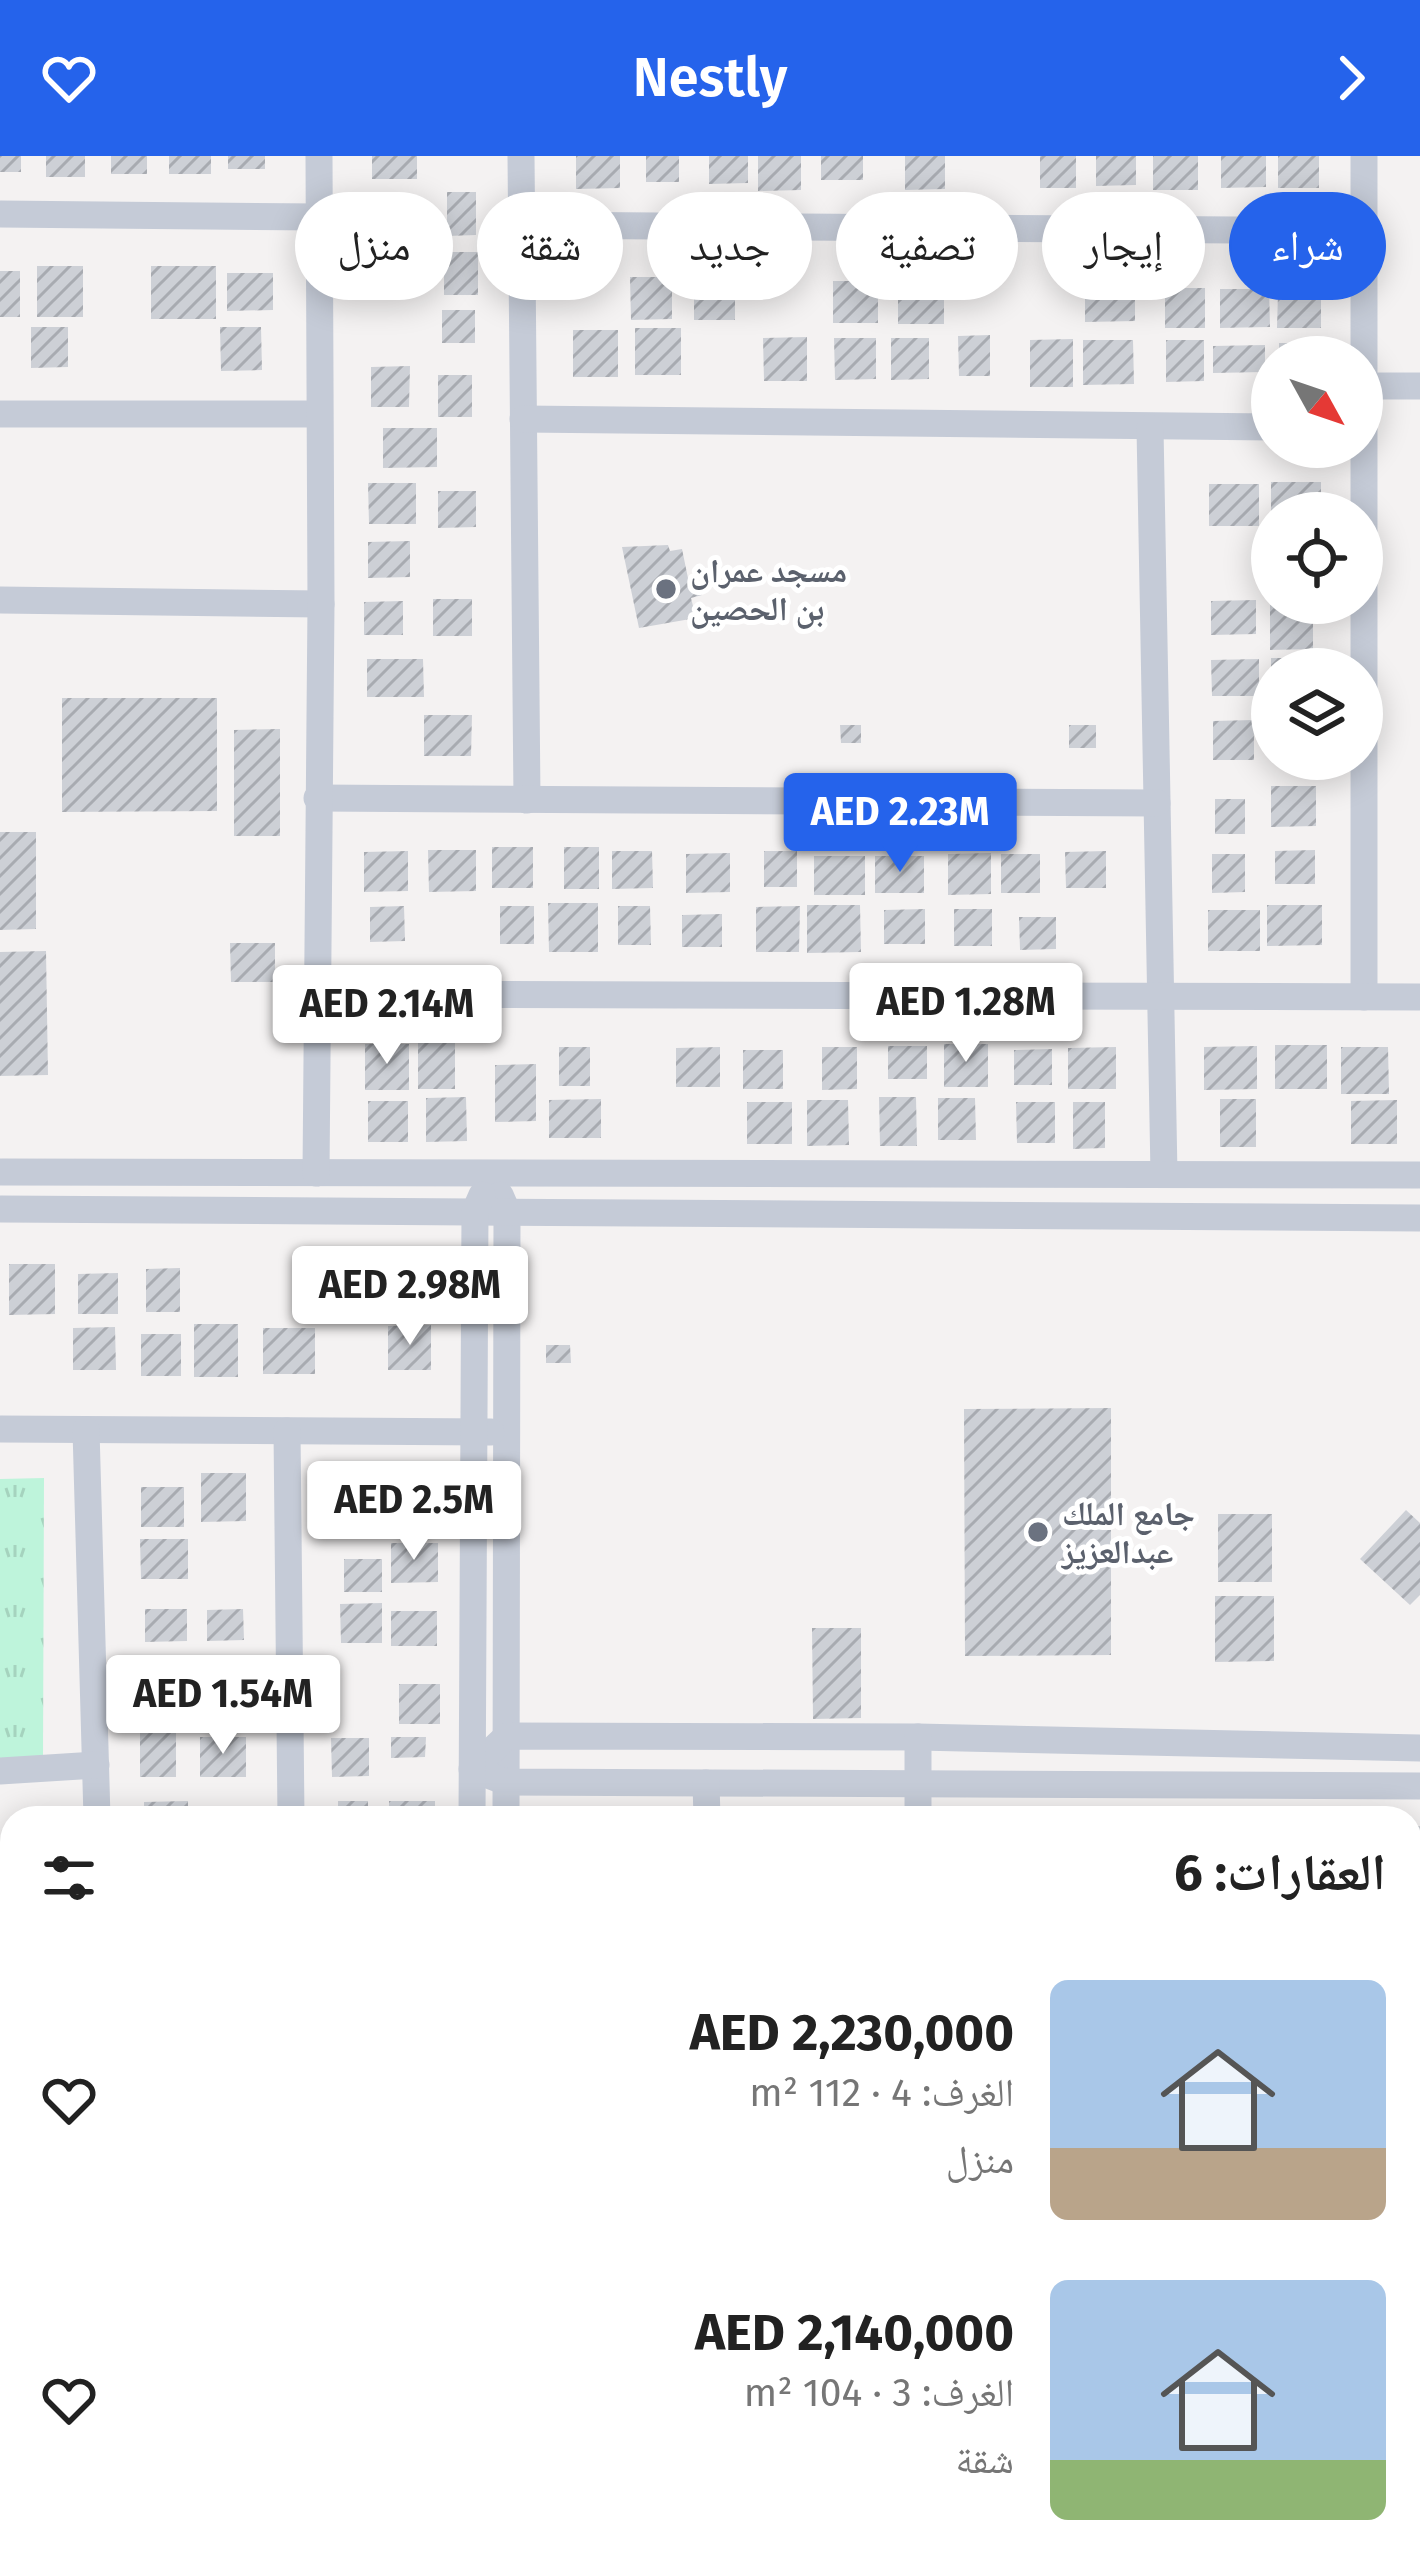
<!DOCTYPE html>
<html lang="ar">
<meta charset="utf-8">
<style>
:root{--surface:#fff;--page:#f6f6f6;--text:#222;--muted:#767676;--accent:#2563eb}
body{margin:0;font-family:"Fira Sans","Noto Naskh Arabic",sans-serif;background:var(--page);color:var(--text);direction:rtl;height:100vh;display:flex;flex-direction:column;font-size:45px;white-space:nowrap}
*{box-sizing:border-box;margin:0}
p{font-size:39px;color:var(--muted)}
.icon{flex:none;width:66px;height:66px;fill:none;stroke:currentColor;stroke-width:2;stroke-linecap:round;stroke-linejoin:round}
.map{position:relative;flex:1;overflow:hidden;direction:ltr}
.side{position:absolute;left:0px;top:1650px;width:1422px;height:768px;display:flex;flex-direction:column;background:var(--surface);border-radius:36px 36px 0 0;box-shadow:0 6px 30px #0003;direction:rtl}
.side>*{flex:none}
.guide{position:absolute;left:36px;top:36px;width:1350px;height:108px;direction:rtl;display:flex;gap:24px}
.needle{width:78px;rotate:130deg}
.tools{position:absolute;left:1251px;top:180px;display:grid;gap:24px}
.tools a{display:grid;place-items:center;width:132px;height:132px;border-radius:50%;background:var(--surface);box-shadow:0 6px 30px #0003;font-size:60px}
.price{position:absolute;translate:-50% -102px;padding:0 27px;border-radius:12px;background:#fff;color:#222;font-size:39px;line-height:78px;filter:drop-shadow(0 3px 6px #0008)}
.price::after{content:'';position:absolute;left:50%;top:72px;width:36px;height:27px;margin-left:-18px;background:inherit;clip-path:polygon(0 0,100% 0,50% 100%)}
.price.current{background:var(--accent);color:#fff}
ul{padding:0;list-style:none}
li{display:flex;align-items:center;gap:36px;height:300px;padding:0 36px}
li span{display:grid;place-items:center;flex:none;width:336px;height:240px;border-radius:18px;color:#555}
li>.icon{margin-inline-start:auto}
span .icon{width:144px;height:144px;fill:#fffc;stroke-width:1}
li b{font-size:51px}
h2{display:flex;justify-content:space-between;align-items:center;height:144px;padding:0 36px;font-size:51px}
.tag{padding:0 42px;border-radius:54px;background:var(--surface);box-shadow:0 6px 30px #0003;font-size:42px;line-height:108px}
.tag.current{background:var(--accent);color:#fff}
header{display:flex;justify-content:space-between;align-items:center;height:156px;padding:0 36px;background:var(--accent);color:#fff;font-size:54px;font-weight:600}
.map>svg:first-child{display:block}
.grass{fill:url(#grass-tufts)}
.building{fill:url(#building-hatch)}
.lines{fill:none;stroke-linecap:round;stroke-linejoin:round}
.minor{stroke:#c5cbd7;stroke-width:27}
.worship-dot{fill:#6b7280;stroke:#fff;stroke-width:4.5}
.labels{text-anchor:middle;stroke-width:10;stroke-linejoin:round;paint-order:stroke}
.worship-label{font-size:33px;font-weight:bold;fill:#5b616d;stroke:#fff;text-anchor:start}
</style>
<header><svg class="icon" aria-label="forward" viewBox="0 0 24 24"><path d="M9 5l7 7-7 7"/></svg>Nestly<svg class="icon" aria-label="heart" viewBox="0 0 24 24"><path d="M12 20l-8-8c-3-5 5-10 8-4 3-6 11-1 8 4z"/></svg></header>
<div class="map">
<svg width="1420" height="2418" viewBox="0 0 1420 2418">
<defs>
<pattern id="grass-tufts" width="24" height="20" patternUnits="userSpaceOnUse" patternTransform="scale(3)"><rect width="24" height="20" fill="#bef4db"/><path d="M3 7l-1-3M5 7V3M7 7l1-3M15 17l-1-3M17 17v-4M19 17l1-3" fill="none" stroke="#a5d3be"/></pattern>
<pattern id="building-hatch" width="6" height="6" patternUnits="userSpaceOnUse" patternTransform="scale(3)"><rect width="6" height="6" fill="#cdd0d6"/><path d="M-1 1l2-2M0 6l6-6M5 7l2-2" fill="none" stroke="#a8abb1"/></pattern>
</defs>
<rect width="100%" height="100%" fill="#f4f2f2"/>
<polygon class="grass" points="44,1322 43,1605 0,1608 0,1323"/>
<g class="building">
<rect x="0" y="0" width="21" height="16"/>
<rect x="46" y="0" width="39" height="21"/>
<rect x="111" y="0" width="36" height="18"/>
<rect x="169" y="0" width="42" height="18"/>
<rect x="228" y="0" width="37" height="13"/>
<rect x="372" y="0" width="45" height="23"/>
<polygon points="576,0 620,0 620,32 576,33"/>
<rect x="646" y="0" width="33" height="26"/>
<polygon points="709,0 748,0 748,27 709,28"/>
<polygon points="758,0 801,0 801,34 758,35"/>
<rect x="821" y="0" width="42" height="24"/>
<polygon points="905,0 945,0 945,33 905,34"/>
<rect x="1040" y="0" width="36" height="32"/>
<polygon points="1096,0 1136,0 1136,29 1096,30"/>
<rect x="1153" y="0" width="45" height="34"/>
<polygon points="1221,0 1266,0 1266,31 1221,32"/>
<rect x="1278" y="0" width="41" height="32"/>
<polygon points="447,36 476,36 476,79 447,80"/>
<rect x="377" y="40" width="37" height="45"/>
<rect x="444" y="96" width="34" height="43"/>
<rect x="37" y="110" width="46" height="51"/>
<rect x="151" y="110" width="65" height="53"/>
<rect x="0" y="115" width="20" height="46"/>
<polygon points="227,117 273,117 273,154 227,155"/>
<polygon points="944,118 944,168 898,168 898,119"/>
<polygon points="630,121 672,121 672,163 631,164"/>
<polygon points="1135,123 1135,165 1085,166 1085,124"/>
<rect x="694" y="125" width="41" height="39"/>
<rect x="833" y="125" width="45" height="42"/>
<rect x="1165" y="132" width="40" height="40"/>
<polygon points="1220,133 1269,133 1270,171 1220,172"/>
<polygon points="1278,137 1321,137 1321,172 1277,172"/>
<rect x="442" y="154" width="33" height="33"/>
<polygon points="31,171 68,171 68,211 31,212"/>
<polygon points="220,171 261,171 262,214 221,215"/>
<rect x="635" y="172" width="46" height="47"/>
<rect x="573" y="174" width="45" height="47"/>
<polygon points="990,179 990,220 959,220 958,180"/>
<polygon points="807,181 807,225 764,225 763,182"/>
<polygon points="834,182 876,182 876,223 835,224"/>
<polygon points="891,182 929,182 929,223 891,224"/>
<polygon points="1073,183 1073,231 1030,231 1030,184"/>
<polygon points="1083,184 1133,184 1134,228 1083,229"/>
<polygon points="1166,184 1204,184 1204,225 1166,226"/>
<rect x="1279" y="187" width="45" height="14"/>
<polygon points="1265,189 1265,216 1213,217 1213,190"/>
<polygon points="410,210 409,251 371,251 371,211"/>
<rect x="438" y="219" width="34" height="42"/>
<polygon points="383,272 437,272 437,311 383,312"/>
<rect x="1271" y="326" width="50" height="31"/>
<polygon points="368,327 416,327 416,368 369,368"/>
<rect x="1209" y="328" width="50" height="42"/>
<polygon points="438,335 476,335 476,371 438,372"/>
<polygon points="410,385 410,421 368,422 368,386"/>
<polygon points="668,389 670,395 682,393 689,427 698,425 702,439 691,442 696,462 639,472 622,391"/>
<rect x="433" y="443" width="39" height="37"/>
<polygon points="1256,444 1256,478 1211,479 1211,445"/>
<polygon points="403,445 403,479 364,479 364,446"/>
<polygon points="1270,449 1313,449 1313,493 1270,494"/>
<rect x="1271" y="502" width="45" height="11"/>
<polygon points="367,503 423,503 424,541 367,541"/>
<polygon points="1259,503 1259,540 1212,540 1211,504"/>
<polygon points="62,542 217,542 217,655 62,656"/>
<polygon points="424,559 472,559 471,600 424,600"/>
<polygon points="1254,564 1254,604 1213,604 1213,565"/>
<polygon points="840,569 861,569 861,587 841,587"/>
<rect x="1069" y="569" width="27" height="23"/>
<polygon points="280,573 280,680 234,680 234,574"/>
<polygon points="1271,630 1316,630 1316,670 1271,671"/>
<rect x="1215" y="643" width="30" height="35"/>
<polygon points="0,676 36,676 36,773 0,774"/>
<rect x="492" y="691" width="41" height="41"/>
<rect x="564" y="691" width="35" height="42"/>
<polygon points="428,694 476,694 476,735 429,736"/>
<polygon points="1315,694 1315,728 1275,728 1275,695"/>
<polygon points="408,695 408,735 364,736 364,696"/>
<polygon points="612,695 652,695 653,732 612,733"/>
<rect x="764" y="695" width="33" height="36"/>
<polygon points="1106,695 1106,732 1066,732 1065,696"/>
<polygon points="730,697 730,736 686,737 686,698"/>
<polygon points="991,697 991,738 948,739 948,698"/>
<rect x="1001" y="698" width="39" height="39"/>
<polygon points="1212,698 1245,698 1245,736 1212,737"/>
<rect x="814" y="700" width="51" height="39"/>
<rect x="875" y="700" width="49" height="37"/>
<polygon points="548,747 598,747 598,796 549,796"/>
<polygon points="807,749 860,749 861,796 807,797"/>
<polygon points="1267,749 1322,749 1322,789 1267,790"/>
<polygon points="404,750 405,785 370,786 370,751"/>
<rect x="500" y="750" width="34" height="38"/>
<polygon points="618,750 650,750 651,789 618,789"/>
<polygon points="800,750 799,796 756,796 756,751"/>
<polygon points="925,753 925,788 884,788 884,754"/>
<rect x="954" y="753" width="38" height="37"/>
<rect x="1208" y="754" width="52" height="41"/>
<polygon points="722,758 722,791 682,791 682,759"/>
<polygon points="1019,761 1056,761 1056,793 1020,794"/>
<polygon points="230,787 275,787 275,826 231,826"/>
<polygon points="46,795 48,919 0,920 0,796"/>
<rect x="418" y="882" width="37" height="51"/>
<rect x="365" y="888" width="44" height="46"/>
<rect x="944" y="888" width="44" height="43"/>
<rect x="1275" y="889" width="52" height="44"/>
<rect x="888" y="890" width="39" height="33"/>
<polygon points="1257,890 1257,933 1204,934 1204,891"/>
<rect x="559" y="891" width="31" height="39"/>
<polygon points="720,891 720,931 676,931 676,892"/>
<polygon points="822,891 857,891 857,933 822,934"/>
<polygon points="1116,891 1116,933 1068,933 1068,892"/>
<polygon points="1341,891 1388,891 1389,938 1341,938"/>
<polygon points="1052,893 1052,929 1014,929 1014,894"/>
<rect x="743" y="894" width="40" height="39"/>
<polygon points="536,908 536,965 495,966 495,909"/>
<polygon points="466,941 467,985 426,986 426,942"/>
<polygon points="879,941 916,941 917,990 880,990"/>
<polygon points="938,942 975,942 976,984 938,984"/>
<polygon points="601,943 601,982 549,982 549,944"/>
<rect x="1220" y="943" width="36" height="48"/>
<polygon points="807,944 848,944 849,989 807,990"/>
<polygon points="1397,944 1397,988 1351,988 1351,945"/>
<rect x="368" y="945" width="40" height="41"/>
<rect x="747" y="946" width="45" height="42"/>
<polygon points="1016,946 1055,946 1055,987 1017,987"/>
<polygon points="1073,946 1105,946 1105,992 1073,993"/>
<polygon points="378,1105 378,1157 339,1157 339,1106"/>
<polygon points="9,1108 55,1108 55,1158 9,1159"/>
<polygon points="180,1112 180,1156 146,1156 146,1113"/>
<polygon points="118,1117 118,1158 78,1158 78,1118"/>
<rect x="389" y="1118" width="46" height="38"/>
<rect x="194" y="1168" width="44" height="53"/>
<polygon points="431,1169 431,1214 388,1214 388,1170"/>
<polygon points="115,1171 116,1214 73,1214 73,1172"/>
<rect x="263" y="1172" width="52" height="46"/>
<rect x="141" y="1178" width="40" height="42"/>
<polygon points="546,1189 570,1189 571,1207 546,1207"/>
<polygon points="1111,1252 1111,1499 965,1500 964,1253"/>
<polygon points="201,1317 246,1317 246,1365 201,1366"/>
<polygon points="437,1323 437,1365 390,1366 390,1324"/>
<rect x="141" y="1331" width="43" height="40"/>
<polygon points="379,1334 380,1374 333,1375 333,1335"/>
<polygon points="1406,1354 1420,1367 1420,1439 1410,1449 1360,1403"/>
<rect x="1218" y="1358" width="54" height="68"/>
<polygon points="140,1383 188,1383 188,1423 141,1423"/>
<polygon points="391,1387 438,1387 438,1426 391,1427"/>
<rect x="344" y="1403" width="38" height="33"/>
<polygon points="1215,1440 1274,1440 1274,1505 1215,1506"/>
<polygon points="382,1447 382,1487 341,1487 340,1448"/>
<polygon points="145,1453 187,1453 187,1485 145,1486"/>
<polygon points="243,1453 244,1484 207,1485 207,1454"/>
<rect x="391" y="1455" width="46" height="35"/>
<polygon points="812,1472 861,1472 861,1562 813,1563"/>
<rect x="206" y="1518" width="33" height="38"/>
<rect x="399" y="1528" width="41" height="40"/>
<rect x="140" y="1577" width="36" height="44"/>
<rect x="200" y="1581" width="46" height="40"/>
<polygon points="391,1581 426,1581 425,1601 391,1602"/>
<polygon points="331,1582 369,1582 369,1620 332,1621"/>
<polygon points="188,1645 188,1662 144,1662 144,1646"/>
<rect x="338" y="1645" width="30" height="17"/>
<rect x="389" y="1645" width="46" height="17"/>
<rect x="1410" y="1670" width="10" height="42"/>
<rect x="1410" y="1869" width="6" height="41"/>
<rect x="5" y="1934" width="7" height="45"/>
<rect x="1410" y="2322" width="10" height="39"/>
<polygon points="143,2406 323,2406 323,2412 143,2413"/>
<rect x="548" y="2406" width="54" height="4"/>
<rect x="762" y="2406" width="48" height="5"/>
<rect x="992" y="2406" width="25" height="12"/>
<rect x="1035" y="2406" width="42" height="12"/>
<polygon points="1180,2406 1222,2406 1222,2418 1179,2418"/>
<rect x="1245" y="2406" width="43" height="11"/>
</g>
<g class="lines">
<g class="minor">
<polyline points="521,0 527,644"/>
<polyline points="1364,0 1364,841"/>
<polyline points="0,58 319,61"/>
<polyline points="521,69 1364,75"/>
<polyline points="1364,230 1420,230"/>
<polyline points="0,258 317,258"/>
<polyline points="523,263 1272,271"/>
<polyline points="1150,272 1164,1018"/>
<polyline points="0,444 321,448"/>
<polyline points="317,642 1157,647"/>
<polyline points="317,838 1420,841"/>
<polyline points="0,1016 1420,1019"/>
<polyline points="316,1017 321,448 319,0"/>
<polyline points="500,1039 507,1055 506,1662"/>
<polyline points="0,1053 1420,1062"/>
<polyline points="0,1273 491,1276"/>
<polyline points="86,1274 97,1662"/>
<polyline points="287,1275 291,1662"/>
<polyline points="1420,1592 918,1581 507,1580 472,1613 506,1626 1420,1630"/>
<polyline points="0,1615 96,1609"/>
<polyline points="706,1627 707,1662"/>
<polyline points="472,1662 475,1055 482,1039"/>
<polyline points="918,1662 918,1581"/>
<polyline points="1410,1816 1420,1816"/>
<polyline points="0,1868 12,1868"/>
<polyline points="1410,2008 1420,2008"/>
<polyline points="0,2101 12,2101"/>
<polyline points="1410,2267 1420,2268"/>
<polyline points="712,2406 712,2418"/>
<polyline points="469,2418 469,2406"/>
<polyline points="506,2418 506,2406"/>
<polyline points="917,2418 917,2406"/>
<polyline points="1130,2418 1130,2406"/>
</g>
</g>
<g class="worship-dot">
<circle cx="666" cy="433" r="12"/>
<circle cx="1038" cy="1376" r="12"/>
</g>
<g class="labels">
<g class="worship-label">
<text x="690" y="426">مسجد عمران<tspan x="690" dy="38">بن الحصين</tspan></text>
<text x="1062" y="1369">جامع الملك<tspan x="1062" dy="38">عبدالعزيز</tspan></text>
</g>
</g>
</svg>
<div class="tools">
<a><svg class="needle" viewBox="-14 -14 28 28"><path d="M0-13l5 13h-10z" fill="#e53935"/><path d="M0 13l5-13h-10z" fill="#767676"/></svg></a>
<a><svg class="icon" aria-label="locate" viewBox="0 0 24 24"><circle cx="12" cy="12" r="6"/><path d="M12 2v4M12 18v4M2 12h4M18 12h4"/></svg></a>
<a><svg class="icon" aria-label="layers" viewBox="0 0 24 24"><path d="M12 4l9 5-9 5-9-5zM3 14l9 5 9-5"/></svg></a>
</div>
<b class="price current" style="left:900px;top:719px">AED 2.23M</b>
<b class="price" style="left:966px;top:909px">AED 1.28M</b>
<b class="price" style="left:387px;top:911px">AED 2.14M</b>
<b class="price" style="left:410px;top:1192px">AED 2.98M</b>
<b class="price" style="left:414px;top:1407px">AED 2.5M</b>
<b class="price" style="left:223px;top:1601px">AED 1.54M</b>
<div class="guide">
<a class="tag current">شراء</a>
<a class="tag">إيجار</a>
<a class="tag">تصفية</a>
<a class="tag">جديد</a>
<a class="tag">شقة</a>
<a class="tag">منزل</a>
</div>
<section class="side">
<h2>العقارات: 6<svg class="icon" aria-label="filters" viewBox="0 0 24 24"><path d="M4 7h16M4 17h16"/><circle cx="9" cy="7" r="2"/><circle cx="15" cy="17" r="2"/></svg></h2>
<ul>
<li><span style="background:linear-gradient(#a9c7e8 70%,#b9a48a 0)"><svg class="icon" aria-label="home" viewBox="0 0 24 24"><path d="M3 11l9-7 9 7M6 9v11h12V9"/></svg></span><div><b>AED 2,230,000</b><p>الغرف: 4 · 112 m²</p><p>منزل</p></div><svg class="icon" aria-label="heart" viewBox="0 0 24 24"><path d="M12 20l-8-8c-3-5 5-10 8-4 3-6 11-1 8 4z"/></svg></li>
<li><span style="background:linear-gradient(#a9c7e8 75%,#8fb573 0)"><svg class="icon" aria-label="home" viewBox="0 0 24 24"><path d="M3 11l9-7 9 7M6 9v11h12V9"/></svg></span><div><b>AED 2,140,000</b><p>الغرف: 3 · 104 m²</p><p>شقة</p></div><svg class="icon" aria-label="heart" viewBox="0 0 24 24"><path d="M12 20l-8-8c-3-5 5-10 8-4 3-6 11-1 8 4z"/></svg></li>
</ul>
</section>
</div>
